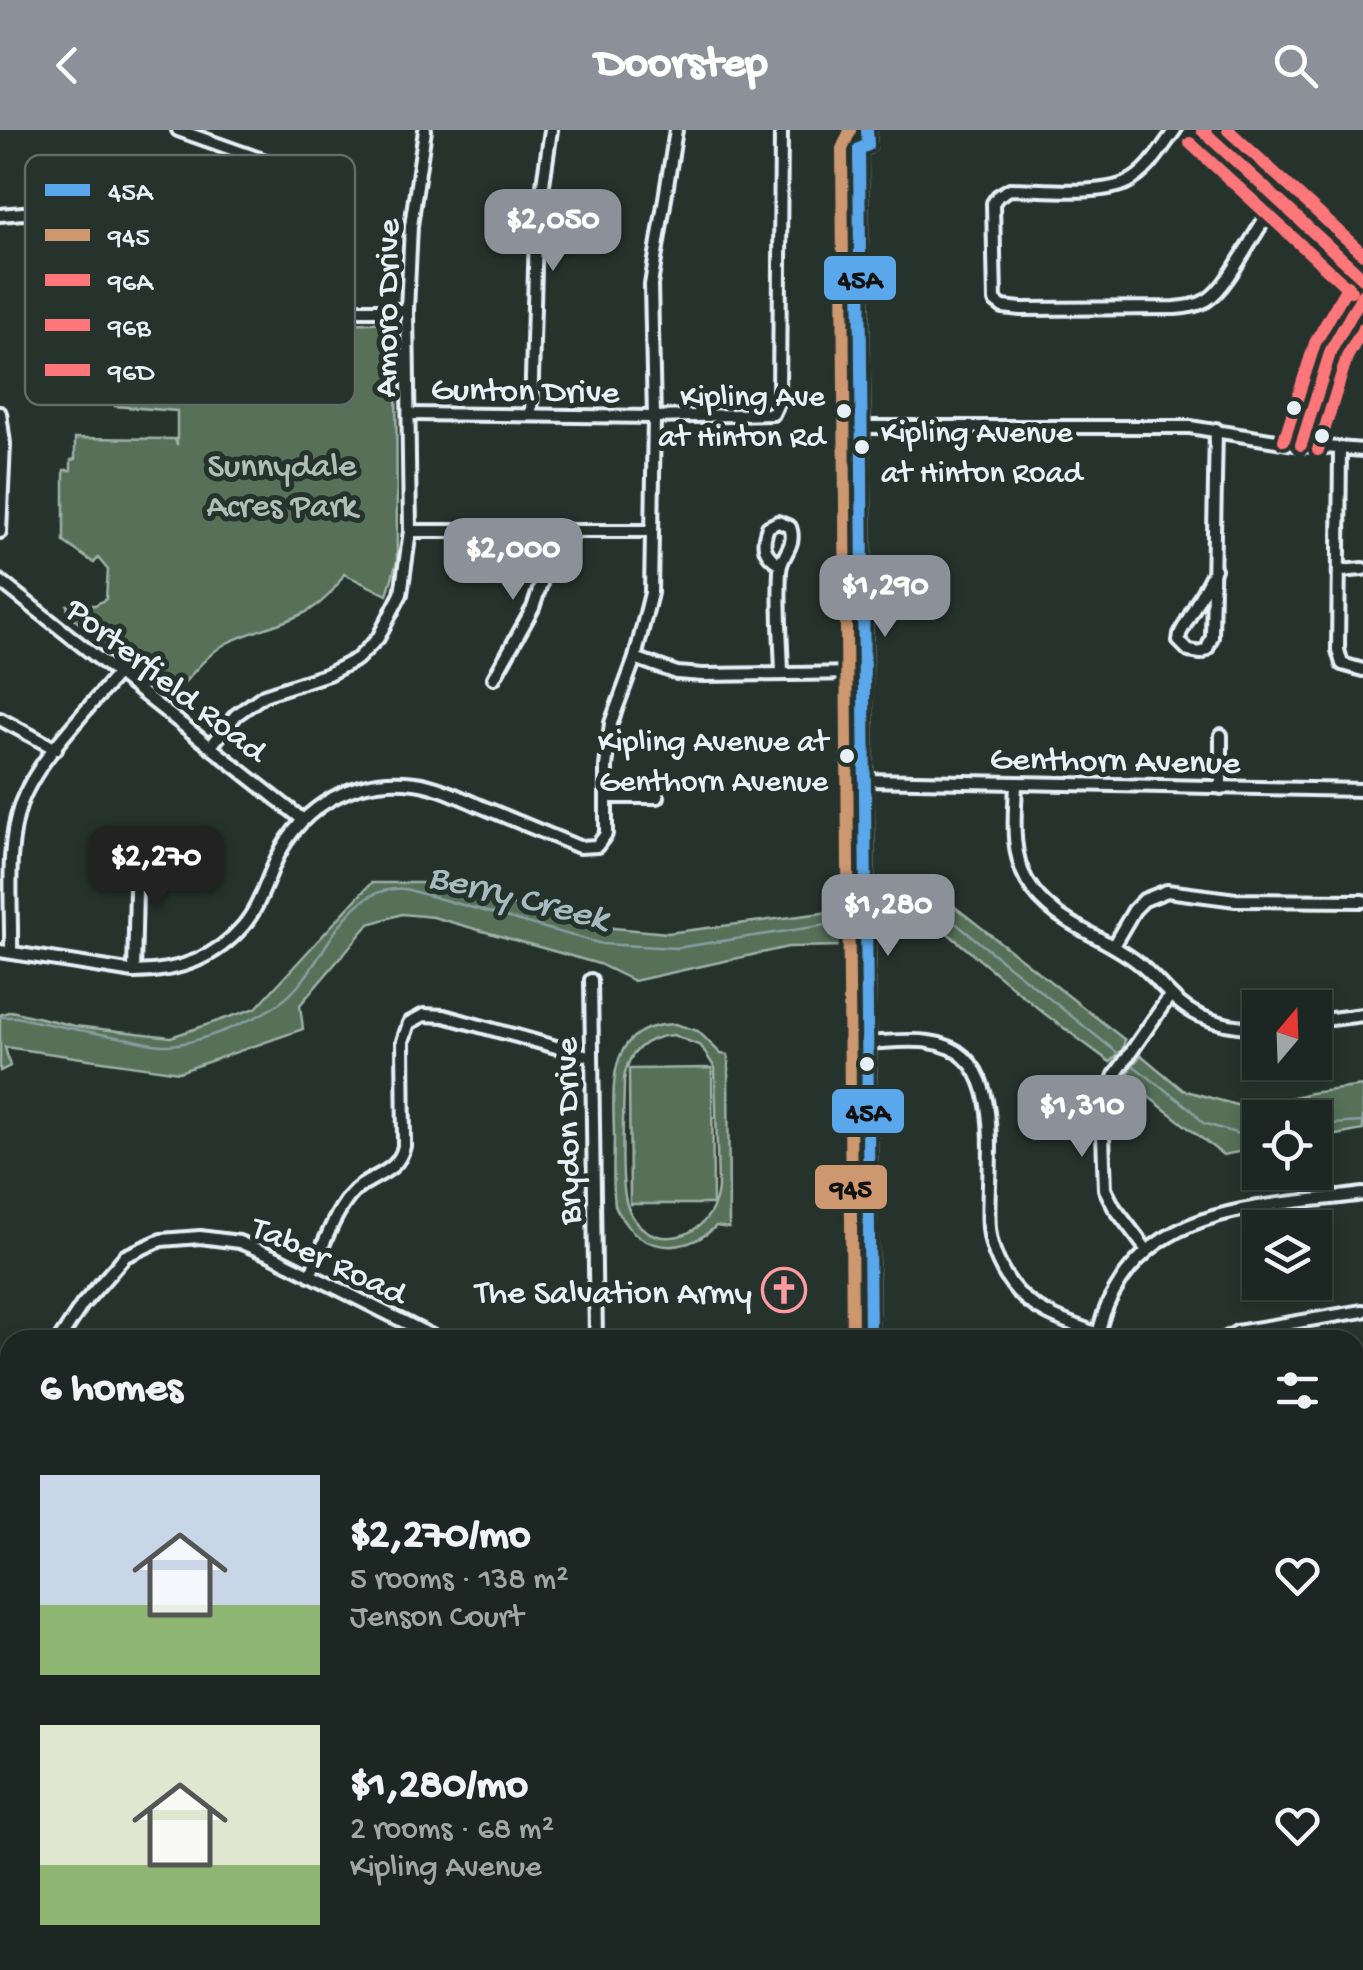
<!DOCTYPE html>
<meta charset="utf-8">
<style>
:root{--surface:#1c2622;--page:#29322f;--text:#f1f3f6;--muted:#a0a5a5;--line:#3a4340;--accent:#8c9099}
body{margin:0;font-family:"Gochi Hand",sans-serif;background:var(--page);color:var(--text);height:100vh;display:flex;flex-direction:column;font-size:38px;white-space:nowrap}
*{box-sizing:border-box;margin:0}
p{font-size:32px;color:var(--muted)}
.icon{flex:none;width:55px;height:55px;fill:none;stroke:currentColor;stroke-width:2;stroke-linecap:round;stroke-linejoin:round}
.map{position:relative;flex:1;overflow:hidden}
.panel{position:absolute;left:0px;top:1200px;width:1365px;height:640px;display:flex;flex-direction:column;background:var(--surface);border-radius:30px 30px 0 0;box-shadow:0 5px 15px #0003,0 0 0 2px var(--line)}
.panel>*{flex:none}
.needle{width:65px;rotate:19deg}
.fabs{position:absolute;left:1242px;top:860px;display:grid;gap:20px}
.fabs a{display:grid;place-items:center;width:90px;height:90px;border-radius:0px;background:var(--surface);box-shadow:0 5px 15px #0003,0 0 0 2px var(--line);font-size:50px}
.price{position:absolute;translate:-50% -85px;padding:0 22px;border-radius:20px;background:var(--accent);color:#fff;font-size:32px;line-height:65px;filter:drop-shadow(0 2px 5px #0008)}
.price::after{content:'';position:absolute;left:50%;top:60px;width:30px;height:22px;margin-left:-15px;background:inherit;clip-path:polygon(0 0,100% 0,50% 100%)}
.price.selected{background:#222;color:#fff}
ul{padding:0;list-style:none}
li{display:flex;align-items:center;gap:30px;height:250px;padding:0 40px}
li span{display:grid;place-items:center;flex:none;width:280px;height:200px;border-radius:0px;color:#555}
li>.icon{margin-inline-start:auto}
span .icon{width:120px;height:120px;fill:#fffc;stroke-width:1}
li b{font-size:42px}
h2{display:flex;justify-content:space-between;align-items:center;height:120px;padding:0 40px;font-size:42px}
header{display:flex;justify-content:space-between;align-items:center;height:130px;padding:0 40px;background:var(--accent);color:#fff;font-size:45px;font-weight:700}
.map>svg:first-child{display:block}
.green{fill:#567158;stroke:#9fb1a8;stroke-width:2.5;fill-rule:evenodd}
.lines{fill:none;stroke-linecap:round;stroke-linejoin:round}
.stream{stroke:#869fa2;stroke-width:2.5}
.minor-casing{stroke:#e8f1f8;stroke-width:18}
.major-casing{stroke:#e8f1f8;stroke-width:20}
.minor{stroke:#26332d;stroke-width:10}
.major{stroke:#26332d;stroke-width:12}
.bus-1-casing{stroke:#26332d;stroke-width:20}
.bus-2-casing{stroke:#26332d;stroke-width:20}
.bus-3-casing{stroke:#26332d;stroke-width:20}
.bus-4-casing{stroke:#26332d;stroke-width:20}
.bus-5-casing{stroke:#26332d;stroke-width:20}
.bus-1{stroke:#5aa8eb;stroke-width:12}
.bus-2{stroke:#cd976f;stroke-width:12}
.bus-3{stroke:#fd767a;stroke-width:12}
.bus-4{stroke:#fd767a;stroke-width:12}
.bus-5{stroke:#fd767a;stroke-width:12}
.bus-dot{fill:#e8f1f8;stroke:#26332d;stroke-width:4}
.labels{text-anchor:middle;stroke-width:10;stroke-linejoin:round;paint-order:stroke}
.bus-label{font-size:32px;fill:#e8f1f8;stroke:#26332d;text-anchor:end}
.street-label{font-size:35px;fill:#e8f1f8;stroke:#26332d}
.park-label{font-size:35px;fill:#aebeb8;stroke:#26332d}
.poi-label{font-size:35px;fill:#e8f1f8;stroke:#26332d;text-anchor:end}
.water-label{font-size:38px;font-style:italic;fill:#a7bbbf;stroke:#26332d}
.key{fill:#26332d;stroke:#606c6a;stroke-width:2.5}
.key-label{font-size:28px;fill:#e8f1f8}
.line-badge{stroke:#26332d;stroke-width:4}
.pale-badge-label{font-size:28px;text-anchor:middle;font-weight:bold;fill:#111}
</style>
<header><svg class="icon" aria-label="back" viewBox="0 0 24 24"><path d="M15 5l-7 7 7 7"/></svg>Doorstep<svg class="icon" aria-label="search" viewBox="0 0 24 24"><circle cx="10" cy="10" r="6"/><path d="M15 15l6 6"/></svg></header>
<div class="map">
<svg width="1363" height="1840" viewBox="0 0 1363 1840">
<rect width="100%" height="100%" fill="#26332d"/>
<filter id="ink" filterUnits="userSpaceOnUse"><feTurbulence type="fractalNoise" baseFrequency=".01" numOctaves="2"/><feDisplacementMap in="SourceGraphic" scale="20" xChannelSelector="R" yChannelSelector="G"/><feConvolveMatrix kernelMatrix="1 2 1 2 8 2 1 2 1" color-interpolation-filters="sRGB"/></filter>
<g filter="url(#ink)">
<g class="green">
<path d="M396,192L397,431L387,465L344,444C318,493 271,491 227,513C206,524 188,550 171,567L68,484L67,475H95L106,469L108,440L98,428L94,433L64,412V340H71V330L75,329V308L175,309L177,315V281L115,276L116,258L185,254L187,203L297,245L313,195Z"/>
<polygon points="371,753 439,753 581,795 668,803 846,780 846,816 788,817 634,851 599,834 433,787 402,784 369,794 300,875 303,899 179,942 5,917 10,936 0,941 0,885 11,881 75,896 171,907 256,878"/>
<polygon points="885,777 955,777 1125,910 1122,920 1110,932 1045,884 945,801 885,803"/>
<path d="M675,894L698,901L721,924L728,925L729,1098L716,1096C682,1129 633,1121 615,1075C612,1052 614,1028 614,1005C613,955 606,895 675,894ZM673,905L701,916L715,938L718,1058C714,1111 645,1128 627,1075C619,1050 624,980 624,950C627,922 646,907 673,905Z"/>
<polygon points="1141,925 1183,960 1247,978 1311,963 1363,956 1363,1000 1315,1009 1315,988 1260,988 1260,1018 1223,1025 1127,950 1130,938"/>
<polygon points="712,938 713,1074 630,1074 629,939"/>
</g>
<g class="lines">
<g class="stream">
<polyline points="885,786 911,790 944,784 1120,925"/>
<path d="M0,887H16C54,896 91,902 129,909C141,911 155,916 167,915C198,914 256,890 281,872C326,840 339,754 405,759L602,814L676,818L846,792"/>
<polyline points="1131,934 1192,980 1203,993 1242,1005 1260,1005"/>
<polyline points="1315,995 1363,992"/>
</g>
<defs>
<g id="minor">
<polyline points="178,0 288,39 295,47 251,160"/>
<path d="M1175,0C1161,19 1149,41 1128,52C1101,66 1041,59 1010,59L998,66L993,73L995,171L1003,177L1021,179L1175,178C1186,177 1197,176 1207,170C1232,154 1255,96 1279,70"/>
<polyline points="1202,0 1363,148"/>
<polyline points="0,85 23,83 56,87 289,175 324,180 407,180"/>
<polyline points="109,187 135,117"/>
<polyline points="0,283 4,314 0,402"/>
<polyline points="409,284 654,287 773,284 779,271 781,0"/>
<polyline points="531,285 536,102 551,0"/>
<polyline points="862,297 1190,297 1301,315 1363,320"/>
<polyline points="1301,315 1331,220 1363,164"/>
<polyline points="1340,320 1338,520 1342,534 1363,540"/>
<polyline points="410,401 651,401"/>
<path d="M780,434C764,425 761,415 768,397L778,392L790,397C797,416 781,424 780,441C778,475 781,509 782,543"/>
<polyline points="1215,439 1180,504 1179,511 1189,521 1201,523 1207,519 1212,507 1216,299"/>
<polyline points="1339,441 1363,439"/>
<polyline points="0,451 302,689"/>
<polyline points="635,528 677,543 703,545 864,543"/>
<polyline points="494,548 533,478 541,454 543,402"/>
<polyline points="0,589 56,619"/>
<polyline points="211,616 236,585 264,565 328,544 357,529 378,508 401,464 410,401 407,180 411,96 425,0"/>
<polyline points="865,650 1363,660"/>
<path d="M1016,653C1015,687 1010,721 1027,751C1051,793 1101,804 1137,832C1160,850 1172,873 1200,886C1219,894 1240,898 1260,897"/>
<polyline points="1221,658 1221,605"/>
<polyline points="608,667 658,667"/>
<polyline points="1113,816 1134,780 1144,770 1167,761 1236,770 1363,771"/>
<path d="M11,820C12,773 5,719 21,673C38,628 88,580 119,542"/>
<path d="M0,821L134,842C176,842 215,829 243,796C260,776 266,751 277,728C302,675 357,645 415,653C438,656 459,667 480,676C513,690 546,703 579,717L597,716L606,704V637L611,593L635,528L651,463L654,287L651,155L676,0"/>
<polyline points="134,842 137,719"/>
<polyline points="591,850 596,1210"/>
<polyline points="1315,891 1363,885"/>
<path d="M868,913C887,912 910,909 929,912C1013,922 984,1041 989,1098C991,1120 1002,1144 1017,1161C1038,1184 1070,1193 1098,1204"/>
<polyline points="1146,1119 1114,1077 1105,1059 1102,979 1115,945 1169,867"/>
<path d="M310,1145C322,1120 332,1088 349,1067C367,1044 398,1046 404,1016L403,911L409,893L424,885L444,886L592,927"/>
<path d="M1098,1209C1100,1192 1107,1173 1116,1159C1166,1072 1274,1077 1363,1064"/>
<polyline points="59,1210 82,1175 125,1126 161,1110 200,1107 239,1112 273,1126 440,1210"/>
<polyline points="1223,1210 1237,1202 1363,1181"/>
<polyline points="0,1293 10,1279"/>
<polyline points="0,1402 10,1410"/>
<polyline points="1355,1500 1363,1496"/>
<polyline points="1355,1625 1363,1624"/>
<polyline points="1355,1747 1363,1751"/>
<polyline points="540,1830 541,1840"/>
<polyline points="991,1840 992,1830"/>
</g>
<g id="major">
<polyline points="852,0 853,15 859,19 870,1210"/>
<polyline points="859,19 868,15 867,0"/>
<polyline points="871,1840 871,1830"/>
</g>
</defs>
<use href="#minor" class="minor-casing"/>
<use href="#major" class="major-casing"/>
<use href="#minor" class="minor"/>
<use href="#major" class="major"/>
<defs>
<polyline id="bus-1" points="867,0 868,15 859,19 870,1210"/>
<polyline id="bus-2" points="850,1 842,19 852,1210"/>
<g id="bus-3">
<polyline points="1202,0 1363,148"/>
<polyline points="1301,315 1331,220 1363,164"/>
</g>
<g id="bus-4">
<polyline points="1190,13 1351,161"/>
<polyline points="1318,320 1347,227 1363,199"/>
</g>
<g id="bus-5">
<polyline points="1228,0 1363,124"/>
<polyline points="1284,310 1315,213 1348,155"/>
</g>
</defs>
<use href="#bus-1" class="bus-1-casing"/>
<use href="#bus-2" class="bus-2-casing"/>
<use href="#bus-3" class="bus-3-casing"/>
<use href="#bus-4" class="bus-4-casing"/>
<use href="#bus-5" class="bus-5-casing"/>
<use href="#bus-1" class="bus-1"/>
<use href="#bus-2" class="bus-2"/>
<use href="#bus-3" class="bus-3"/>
<use href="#bus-4" class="bus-4"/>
<use href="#bus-5" class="bus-5"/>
</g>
</g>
<defs>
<symbol id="church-ring" viewBox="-11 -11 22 22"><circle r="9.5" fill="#26332d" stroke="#ff9aa2" stroke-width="1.5"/><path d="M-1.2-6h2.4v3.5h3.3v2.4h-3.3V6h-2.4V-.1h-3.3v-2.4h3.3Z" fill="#ff9aa2"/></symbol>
</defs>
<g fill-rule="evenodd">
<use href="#church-ring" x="759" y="1135" width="50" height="50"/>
</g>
<g class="bus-dot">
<circle cx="1294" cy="278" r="9"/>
<circle cx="844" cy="281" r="9"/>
<circle cx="1322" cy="306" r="9"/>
<circle cx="862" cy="317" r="9"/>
<circle cx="847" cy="626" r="9"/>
<circle cx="867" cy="934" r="9"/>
</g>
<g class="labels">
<g class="bus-label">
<text x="825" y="275">Kipling Ave<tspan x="825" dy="40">at Hinton Rd</tspan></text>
<text x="881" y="311" text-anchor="start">Kipling Avenue<tspan x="881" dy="40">at Hinton Road</tspan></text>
<text x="828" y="620">Kipling Avenue at<tspan x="828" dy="40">Genthorn Avenue</tspan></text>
</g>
<g class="street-label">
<text transform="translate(384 178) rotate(-89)" y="12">Amoro Drive</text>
<text transform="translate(525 258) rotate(1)" y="12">Gunton Drive</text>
<text transform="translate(168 548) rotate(38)" y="12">Porterfield Road</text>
<text transform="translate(1115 628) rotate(1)" y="12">Genthorn Avenue</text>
<text transform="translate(565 1001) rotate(-91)" y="12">Brydon Drive</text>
<text transform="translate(330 1128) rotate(25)" y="12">Taber Road</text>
</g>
<g class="park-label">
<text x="282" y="345">Sunnydale<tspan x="282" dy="40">Acres Park</tspan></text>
</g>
<g class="poi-label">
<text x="752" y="1172">The Salvation Army</text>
</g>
<g class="water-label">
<text transform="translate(519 764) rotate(14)" y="13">Berry Creek</text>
</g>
</g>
<rect x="25" y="25" width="330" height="250" rx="15" class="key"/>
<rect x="45" y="54" width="45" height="12" fill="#5aa8eb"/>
<rect x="45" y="99" width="45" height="12" fill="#cd976f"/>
<rect x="45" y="144" width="45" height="12" fill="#fd767a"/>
<rect x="45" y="189" width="45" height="12" fill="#fd767a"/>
<rect x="45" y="234" width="45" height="12" fill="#fd767a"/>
<g class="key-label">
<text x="108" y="70">45A</text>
<text x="108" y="115">945</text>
<text x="108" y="160">96A</text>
<text x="108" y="205">96B</text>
<text x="108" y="250">96D</text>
</g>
<g class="line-badge">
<rect x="822" y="124" width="76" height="48" rx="10" fill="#5aa8eb"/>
<rect x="830" y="957" width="76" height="48" rx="10" fill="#5aa8eb"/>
<rect x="813" y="1033" width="76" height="48" rx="10" fill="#cd976f"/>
</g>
<g class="pale-badge-label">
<text x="860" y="158">45A</text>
<text x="868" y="991">45A</text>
<text x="851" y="1067">945</text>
</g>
</svg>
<div class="fabs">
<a><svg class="needle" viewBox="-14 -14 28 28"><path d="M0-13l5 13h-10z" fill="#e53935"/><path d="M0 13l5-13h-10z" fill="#a0a5a5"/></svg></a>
<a><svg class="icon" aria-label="locate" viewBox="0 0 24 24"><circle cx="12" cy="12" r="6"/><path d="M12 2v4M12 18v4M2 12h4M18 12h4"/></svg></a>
<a><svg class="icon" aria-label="layers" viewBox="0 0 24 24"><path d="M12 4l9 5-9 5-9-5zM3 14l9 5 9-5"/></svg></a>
</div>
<b class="price" style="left:553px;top:144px">$2,050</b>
<b class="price" style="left:513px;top:473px">$2,000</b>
<b class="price" style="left:885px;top:510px">$1,290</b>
<b class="price selected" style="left:156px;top:781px">$2,270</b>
<b class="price" style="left:888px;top:829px">$1,280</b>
<b class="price" style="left:1082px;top:1030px">$1,310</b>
<section class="panel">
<h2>6 homes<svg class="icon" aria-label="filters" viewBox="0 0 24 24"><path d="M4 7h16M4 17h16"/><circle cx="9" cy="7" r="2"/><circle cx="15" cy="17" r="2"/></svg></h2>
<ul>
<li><span style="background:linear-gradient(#c9d6e8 65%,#8fb573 0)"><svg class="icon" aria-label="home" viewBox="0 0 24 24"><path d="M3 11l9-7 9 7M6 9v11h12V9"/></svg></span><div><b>$2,270/mo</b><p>5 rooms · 138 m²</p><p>Jenson Court</p></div><svg class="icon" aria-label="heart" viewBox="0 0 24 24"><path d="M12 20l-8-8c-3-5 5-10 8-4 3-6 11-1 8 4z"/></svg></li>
<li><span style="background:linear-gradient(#dfe7d0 70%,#8fb573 0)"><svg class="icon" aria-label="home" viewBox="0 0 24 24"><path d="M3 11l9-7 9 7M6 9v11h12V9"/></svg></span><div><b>$1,280/mo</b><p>2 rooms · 68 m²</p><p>Kipling Avenue</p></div><svg class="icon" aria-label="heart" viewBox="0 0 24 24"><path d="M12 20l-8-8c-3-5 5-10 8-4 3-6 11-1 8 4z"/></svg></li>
</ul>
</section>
</div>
